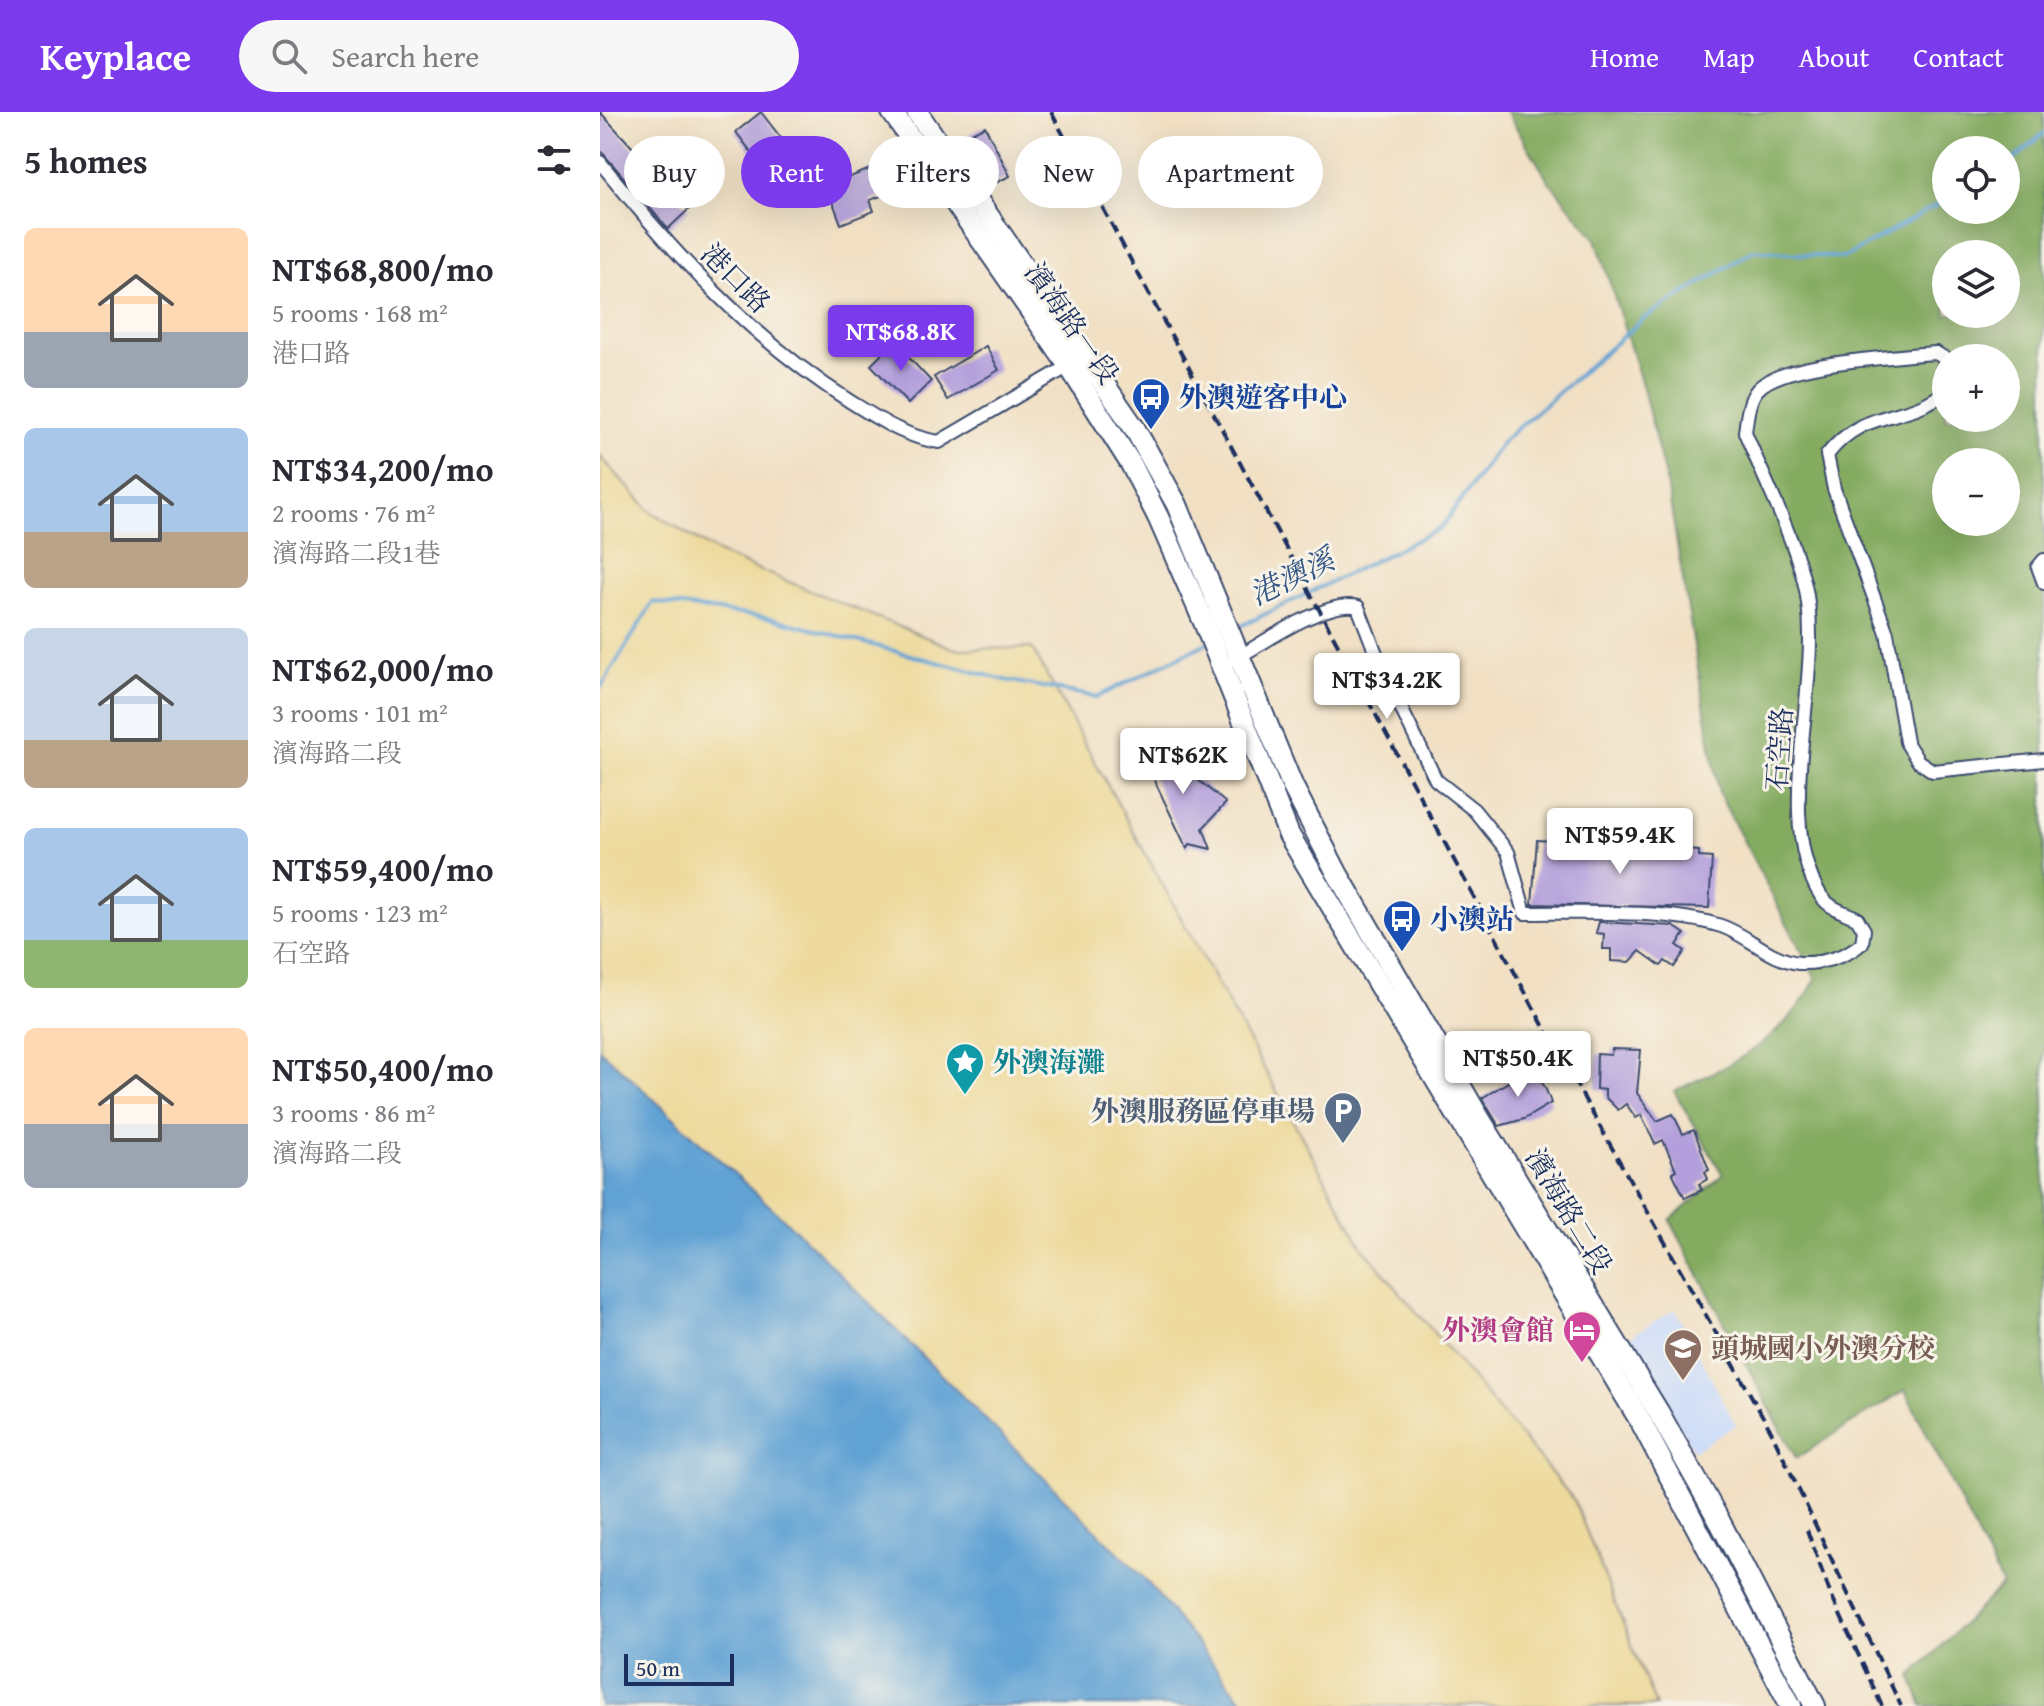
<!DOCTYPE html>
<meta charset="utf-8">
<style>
:root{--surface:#fff;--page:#f7f7f7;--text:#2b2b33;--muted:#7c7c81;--accent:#7c3aed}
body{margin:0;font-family:"Gentium Book Plus","Noto Serif TC",serif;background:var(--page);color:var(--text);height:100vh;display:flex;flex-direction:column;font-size:30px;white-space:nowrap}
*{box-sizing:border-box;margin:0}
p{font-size:26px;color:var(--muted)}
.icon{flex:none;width:44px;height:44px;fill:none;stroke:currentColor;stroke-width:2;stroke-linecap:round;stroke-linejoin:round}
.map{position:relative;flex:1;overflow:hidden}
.details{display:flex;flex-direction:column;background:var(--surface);width:600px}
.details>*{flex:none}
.banner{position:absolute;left:24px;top:24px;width:760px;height:72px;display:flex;gap:16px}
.tools{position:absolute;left:1332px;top:24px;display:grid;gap:16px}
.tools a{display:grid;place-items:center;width:88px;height:88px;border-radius:50%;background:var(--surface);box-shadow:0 8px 32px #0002;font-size:40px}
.scale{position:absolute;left:24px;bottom:20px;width:110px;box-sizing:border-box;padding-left:8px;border:4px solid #1b2f5e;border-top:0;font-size:22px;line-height:28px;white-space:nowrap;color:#1b2f5e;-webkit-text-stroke:6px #f7f3e8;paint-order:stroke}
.price{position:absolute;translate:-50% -68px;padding:0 18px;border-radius:8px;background:#fff;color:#222;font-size:26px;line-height:52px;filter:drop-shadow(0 2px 4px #0008)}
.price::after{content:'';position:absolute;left:50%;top:48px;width:24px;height:18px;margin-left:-12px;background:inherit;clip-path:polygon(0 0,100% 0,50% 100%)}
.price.current{background:var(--accent);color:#fff}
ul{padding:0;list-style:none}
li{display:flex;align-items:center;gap:24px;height:200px;padding:0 24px}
li span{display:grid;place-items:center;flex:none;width:224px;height:160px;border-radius:12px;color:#555}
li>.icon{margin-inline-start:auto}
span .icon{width:96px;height:96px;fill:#fffc;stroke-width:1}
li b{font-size:34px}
h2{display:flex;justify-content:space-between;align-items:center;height:96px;padding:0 24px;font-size:34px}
.tag{padding:0 28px;border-radius:36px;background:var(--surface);box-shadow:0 8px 32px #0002;font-size:28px;line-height:72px}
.tag.current{background:var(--accent);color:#fff}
header{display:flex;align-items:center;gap:48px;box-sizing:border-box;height:112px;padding:0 40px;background:var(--accent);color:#fff}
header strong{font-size:38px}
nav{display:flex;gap:44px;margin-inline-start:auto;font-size:28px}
.search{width:560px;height:72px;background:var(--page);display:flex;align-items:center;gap:20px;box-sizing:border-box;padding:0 28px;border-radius:44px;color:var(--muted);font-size:30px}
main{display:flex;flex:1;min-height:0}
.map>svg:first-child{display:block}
.built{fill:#cbdbf9}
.forest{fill:#84ab61;stroke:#506d60;stroke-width:2;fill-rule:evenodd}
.sand{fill:#eeda9e;stroke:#84847e;stroke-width:2}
.water{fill:#61a2d4;stroke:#3e6899;stroke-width:2}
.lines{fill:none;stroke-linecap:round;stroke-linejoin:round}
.stream{stroke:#61a2d4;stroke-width:4}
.building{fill:#b29fdb}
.street-casing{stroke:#3b4a6d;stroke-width:16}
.primary-casing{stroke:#3b4a6d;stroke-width:24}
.street{stroke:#fff;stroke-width:12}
.primary{stroke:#fff;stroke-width:20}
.rail{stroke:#1b2f5e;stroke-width:4;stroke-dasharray:12 6;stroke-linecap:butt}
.labels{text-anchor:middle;stroke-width:6;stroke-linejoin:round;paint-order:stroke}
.street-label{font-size:28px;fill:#1b2f5e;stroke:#f7f3e8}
.transit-label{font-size:28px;font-weight:bold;fill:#164399;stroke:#f7f3e8;text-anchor:start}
.culture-label{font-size:28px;font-weight:bold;fill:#0d838f;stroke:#f7f3e8;text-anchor:start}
.service-label{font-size:28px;font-weight:bold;fill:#4e5e75;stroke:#f7f3e8;text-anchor:end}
.hotel-label{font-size:28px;font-weight:bold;fill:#b23c85;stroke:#f7f3e8;text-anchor:end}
.education-label{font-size:28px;font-weight:bold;fill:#785e54;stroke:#f7f3e8;text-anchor:start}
.water-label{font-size:30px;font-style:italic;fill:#345787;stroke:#f7f3e8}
</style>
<header>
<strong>Keyplace</strong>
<div class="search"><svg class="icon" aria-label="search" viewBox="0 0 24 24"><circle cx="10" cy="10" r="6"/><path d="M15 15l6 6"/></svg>Search here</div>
<nav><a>Home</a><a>Map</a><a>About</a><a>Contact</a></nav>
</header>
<main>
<section class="details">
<h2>5 homes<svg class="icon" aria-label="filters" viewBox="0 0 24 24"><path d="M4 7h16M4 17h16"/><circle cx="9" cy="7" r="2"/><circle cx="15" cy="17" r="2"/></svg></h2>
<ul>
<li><span style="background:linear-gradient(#ffd9b3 65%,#9aa5b1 0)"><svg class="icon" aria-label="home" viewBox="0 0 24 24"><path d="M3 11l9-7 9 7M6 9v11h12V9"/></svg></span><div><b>NT$68,800/mo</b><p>5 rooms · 168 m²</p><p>港口路</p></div></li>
<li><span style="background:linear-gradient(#a9c7e8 65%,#b9a48a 0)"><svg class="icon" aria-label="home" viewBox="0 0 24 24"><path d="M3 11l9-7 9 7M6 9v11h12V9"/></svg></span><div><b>NT$34,200/mo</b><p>2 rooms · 76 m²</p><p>濱海路二段1巷</p></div></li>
<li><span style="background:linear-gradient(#c9d6e8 70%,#b9a48a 0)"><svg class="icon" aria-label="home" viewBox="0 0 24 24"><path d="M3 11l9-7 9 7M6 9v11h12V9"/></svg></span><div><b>NT$62,000/mo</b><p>3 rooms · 101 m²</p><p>濱海路二段</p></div></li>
<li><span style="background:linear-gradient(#a9c7e8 70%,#8fb573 0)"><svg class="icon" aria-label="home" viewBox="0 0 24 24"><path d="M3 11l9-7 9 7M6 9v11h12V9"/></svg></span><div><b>NT$59,400/mo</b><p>5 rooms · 123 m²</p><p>石空路</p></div></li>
<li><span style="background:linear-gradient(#ffd9b3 60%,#9aa5b1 0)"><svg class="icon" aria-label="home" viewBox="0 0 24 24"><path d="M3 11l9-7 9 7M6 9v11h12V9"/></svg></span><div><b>NT$50,400/mo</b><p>3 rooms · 86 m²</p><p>濱海路二段</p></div></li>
</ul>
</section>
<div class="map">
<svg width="1444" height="1594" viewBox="0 0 1444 1594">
<rect width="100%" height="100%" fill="#f7f3e8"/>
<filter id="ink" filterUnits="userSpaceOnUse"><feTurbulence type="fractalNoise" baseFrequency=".0125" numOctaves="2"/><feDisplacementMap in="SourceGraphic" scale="16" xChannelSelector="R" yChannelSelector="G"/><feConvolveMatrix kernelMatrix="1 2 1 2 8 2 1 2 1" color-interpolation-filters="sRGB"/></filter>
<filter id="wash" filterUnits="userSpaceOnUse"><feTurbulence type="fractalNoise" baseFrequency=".006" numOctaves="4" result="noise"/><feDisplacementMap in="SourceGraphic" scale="32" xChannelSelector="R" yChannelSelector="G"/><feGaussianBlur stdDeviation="1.8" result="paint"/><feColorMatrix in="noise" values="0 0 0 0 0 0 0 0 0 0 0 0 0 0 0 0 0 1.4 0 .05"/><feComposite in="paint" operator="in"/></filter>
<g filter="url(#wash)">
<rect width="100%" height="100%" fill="#f1e0c4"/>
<polygon class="built" points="1075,1197 1136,1313 1094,1339 1028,1226"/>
<path class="forest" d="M907,0H1444V1594H1323L1311,1564L1402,1473L1305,1278L1196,1346L1070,1108L1123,1063L1074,979C1136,950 1182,931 1216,867L1119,682L1068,378L1043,276L996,127L948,68ZM1346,38H1406V98H1346ZM1346,142H1406V202H1346ZM1346,246H1406V306H1346ZM1346,350H1406V410H1346Z"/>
<polygon class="sand" points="0,344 50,399 122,443 355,537 432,536 763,1136 974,1388 1056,1594 647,1594 544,1466 198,1120 0,938"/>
<polygon class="water" points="0,938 198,1120 544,1466 647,1594 0,1594"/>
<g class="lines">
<g class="stream">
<polyline points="1406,54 1444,21"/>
<polyline points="637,516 841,416 904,328 1043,207 1154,138 1243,146 1346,88"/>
<polyline points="0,577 53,490 170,506 405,568 497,585 607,531"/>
</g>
</g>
<g id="blocks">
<g class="building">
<polygon points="0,0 89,97 68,117 0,38"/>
<polygon points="161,0 181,26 155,45 136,20"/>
<polygon points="385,14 410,64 385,76 360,27"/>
<polygon points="306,43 319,70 270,88 274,99 241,112 227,74"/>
<polygon points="294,230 331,269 308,292 271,253"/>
<polygon points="386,234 399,258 348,288 334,265"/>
<polygon points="539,619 626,691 603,716 611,737 590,732 587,737 557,674"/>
<polygon points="937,728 1099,739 1099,745 1112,746 1109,796 932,792"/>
<polygon points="999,810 1073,814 1085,822 1077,833 1085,839 1074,855 1065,849 1061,854 1040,839 1030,850 1011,849 1011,837 1003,837 1004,822 996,821"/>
<polygon points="1012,937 1041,938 1037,981 1057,1009 1073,1002 1083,1022 1094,1018 1109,1058 1105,1060 1108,1067 1099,1072 1102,1078 1085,1086 1072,1060 1076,1058 1063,1028 1055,1032 1041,1003 1036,1006 1026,992 1018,998 1005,985 1005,978 996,977 997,942 1011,943"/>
<polygon points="931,956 945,975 951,991 924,1007 899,1014 882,986"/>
</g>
</g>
</g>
<g filter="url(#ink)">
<use href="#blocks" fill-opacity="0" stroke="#3b4a6d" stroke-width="2"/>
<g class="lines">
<defs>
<g id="street">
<path d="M0,50C73,141 151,227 251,290C280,308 305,325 339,330L472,252"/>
<path d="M1346,279C1306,312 1265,294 1227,343L1234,377L1287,521L1306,630L1318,649L1333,659L1444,648"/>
<polyline points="1444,448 1438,455 1444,471"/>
<path d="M634,548C661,532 728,486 758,495L782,557L836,668L874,698L908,740L925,801C982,801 1068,797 1121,814C1148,823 1170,848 1199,851C1222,852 1246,845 1262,831L1264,818L1257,806C1244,800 1230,797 1221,784C1169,702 1228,562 1204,469C1191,419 1165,369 1145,320C1147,307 1148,289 1157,278C1180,251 1285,246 1321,242L1336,241L1346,247"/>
</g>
<g id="primary">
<polyline points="292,0 469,254 531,352 558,405 604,510 689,723 1041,1310 1191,1594"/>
<polyline points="317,0 535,317 577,393 693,675 737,761 878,1004 1059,1301 1120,1410 1215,1594"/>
</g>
</defs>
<use href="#street" class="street-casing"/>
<use href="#primary" class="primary-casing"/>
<use href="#street" class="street"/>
<use href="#primary" class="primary"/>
<g class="rail">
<polyline points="451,0 944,915 1171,1319 1301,1594"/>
<polyline points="1207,1418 1230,1481 1282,1594"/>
</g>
</g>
</g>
<defs>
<symbol id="bus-pin" viewBox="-11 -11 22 30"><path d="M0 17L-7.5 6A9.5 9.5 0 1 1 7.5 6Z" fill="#1a4fb4" stroke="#f7f3e8"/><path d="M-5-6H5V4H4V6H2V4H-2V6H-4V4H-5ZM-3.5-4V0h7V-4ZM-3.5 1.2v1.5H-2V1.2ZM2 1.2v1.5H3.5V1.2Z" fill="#fff"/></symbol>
<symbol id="sight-pin" viewBox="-11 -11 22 30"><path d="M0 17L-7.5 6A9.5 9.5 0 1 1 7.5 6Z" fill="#0f9aa8" stroke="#f7f3e8"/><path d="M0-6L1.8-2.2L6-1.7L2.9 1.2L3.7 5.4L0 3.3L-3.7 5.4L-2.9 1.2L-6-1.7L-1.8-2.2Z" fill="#fff"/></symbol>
<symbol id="parking-pin" viewBox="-11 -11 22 30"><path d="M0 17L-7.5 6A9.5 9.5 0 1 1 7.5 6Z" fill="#5c6f8a" stroke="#f7f3e8"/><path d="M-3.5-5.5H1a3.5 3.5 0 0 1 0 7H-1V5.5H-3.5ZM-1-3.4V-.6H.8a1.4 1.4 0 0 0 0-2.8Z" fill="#fff"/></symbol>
<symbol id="hotel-pin" viewBox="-11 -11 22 30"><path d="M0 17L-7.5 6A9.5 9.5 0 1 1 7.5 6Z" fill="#d1479c" stroke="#f7f3e8"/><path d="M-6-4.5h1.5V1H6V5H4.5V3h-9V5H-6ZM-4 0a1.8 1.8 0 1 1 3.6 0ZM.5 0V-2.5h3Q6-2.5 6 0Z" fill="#fff"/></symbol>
<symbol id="school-pin" viewBox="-11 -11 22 30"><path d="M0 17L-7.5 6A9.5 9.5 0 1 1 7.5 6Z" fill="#8d6e63" stroke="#f7f3e8"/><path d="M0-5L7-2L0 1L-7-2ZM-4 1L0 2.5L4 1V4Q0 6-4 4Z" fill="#fff"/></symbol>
</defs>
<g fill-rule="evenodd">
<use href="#bus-pin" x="529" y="263" width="44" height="60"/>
<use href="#bus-pin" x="780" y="785" width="44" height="60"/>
<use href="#sight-pin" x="343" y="928" width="44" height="60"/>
<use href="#parking-pin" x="721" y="977" width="44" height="60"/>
<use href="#hotel-pin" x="960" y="1196" width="44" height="60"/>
<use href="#school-pin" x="1061" y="1214" width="44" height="60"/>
</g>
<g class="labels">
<g class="street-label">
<text transform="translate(136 166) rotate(45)" y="10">港口路</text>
<text transform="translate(472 211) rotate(55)" y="10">濱海路一段</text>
<text transform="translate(1179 637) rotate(-86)" y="10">石空路</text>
<text transform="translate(969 1099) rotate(59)" y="10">濱海路二段</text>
</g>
<g class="transit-label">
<text x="579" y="295">外澳遊客中心</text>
<text x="830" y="817">小澳站</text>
</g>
<g class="culture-label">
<text x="393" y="960">外澳海灘</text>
</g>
<g class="service-label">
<text x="715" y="1009">外澳服務區停車場</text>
</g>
<g class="hotel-label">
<text x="954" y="1228">外澳會館</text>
</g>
<g class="education-label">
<text x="1111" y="1246">頭城國小外澳分校</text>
</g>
<g class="water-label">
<text transform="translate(692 465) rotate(-26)" y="10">港澳溪</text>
</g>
</g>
</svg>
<div class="tools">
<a><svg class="icon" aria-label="locate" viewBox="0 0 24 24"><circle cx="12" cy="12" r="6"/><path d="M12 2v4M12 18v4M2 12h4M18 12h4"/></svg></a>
<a><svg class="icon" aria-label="layers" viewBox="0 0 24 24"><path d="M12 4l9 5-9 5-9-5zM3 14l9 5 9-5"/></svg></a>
<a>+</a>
<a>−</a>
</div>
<div class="scale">50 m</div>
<b class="price current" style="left:301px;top:261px">NT$68.8K</b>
<b class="price" style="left:787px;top:609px">NT$34.2K</b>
<b class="price" style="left:583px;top:684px">NT$62K</b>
<b class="price" style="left:1020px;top:764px">NT$59.4K</b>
<b class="price" style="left:918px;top:987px">NT$50.4K</b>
<div class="banner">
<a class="tag">Buy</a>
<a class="tag current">Rent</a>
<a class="tag">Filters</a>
<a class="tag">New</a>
<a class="tag">Apartment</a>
</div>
</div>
</main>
